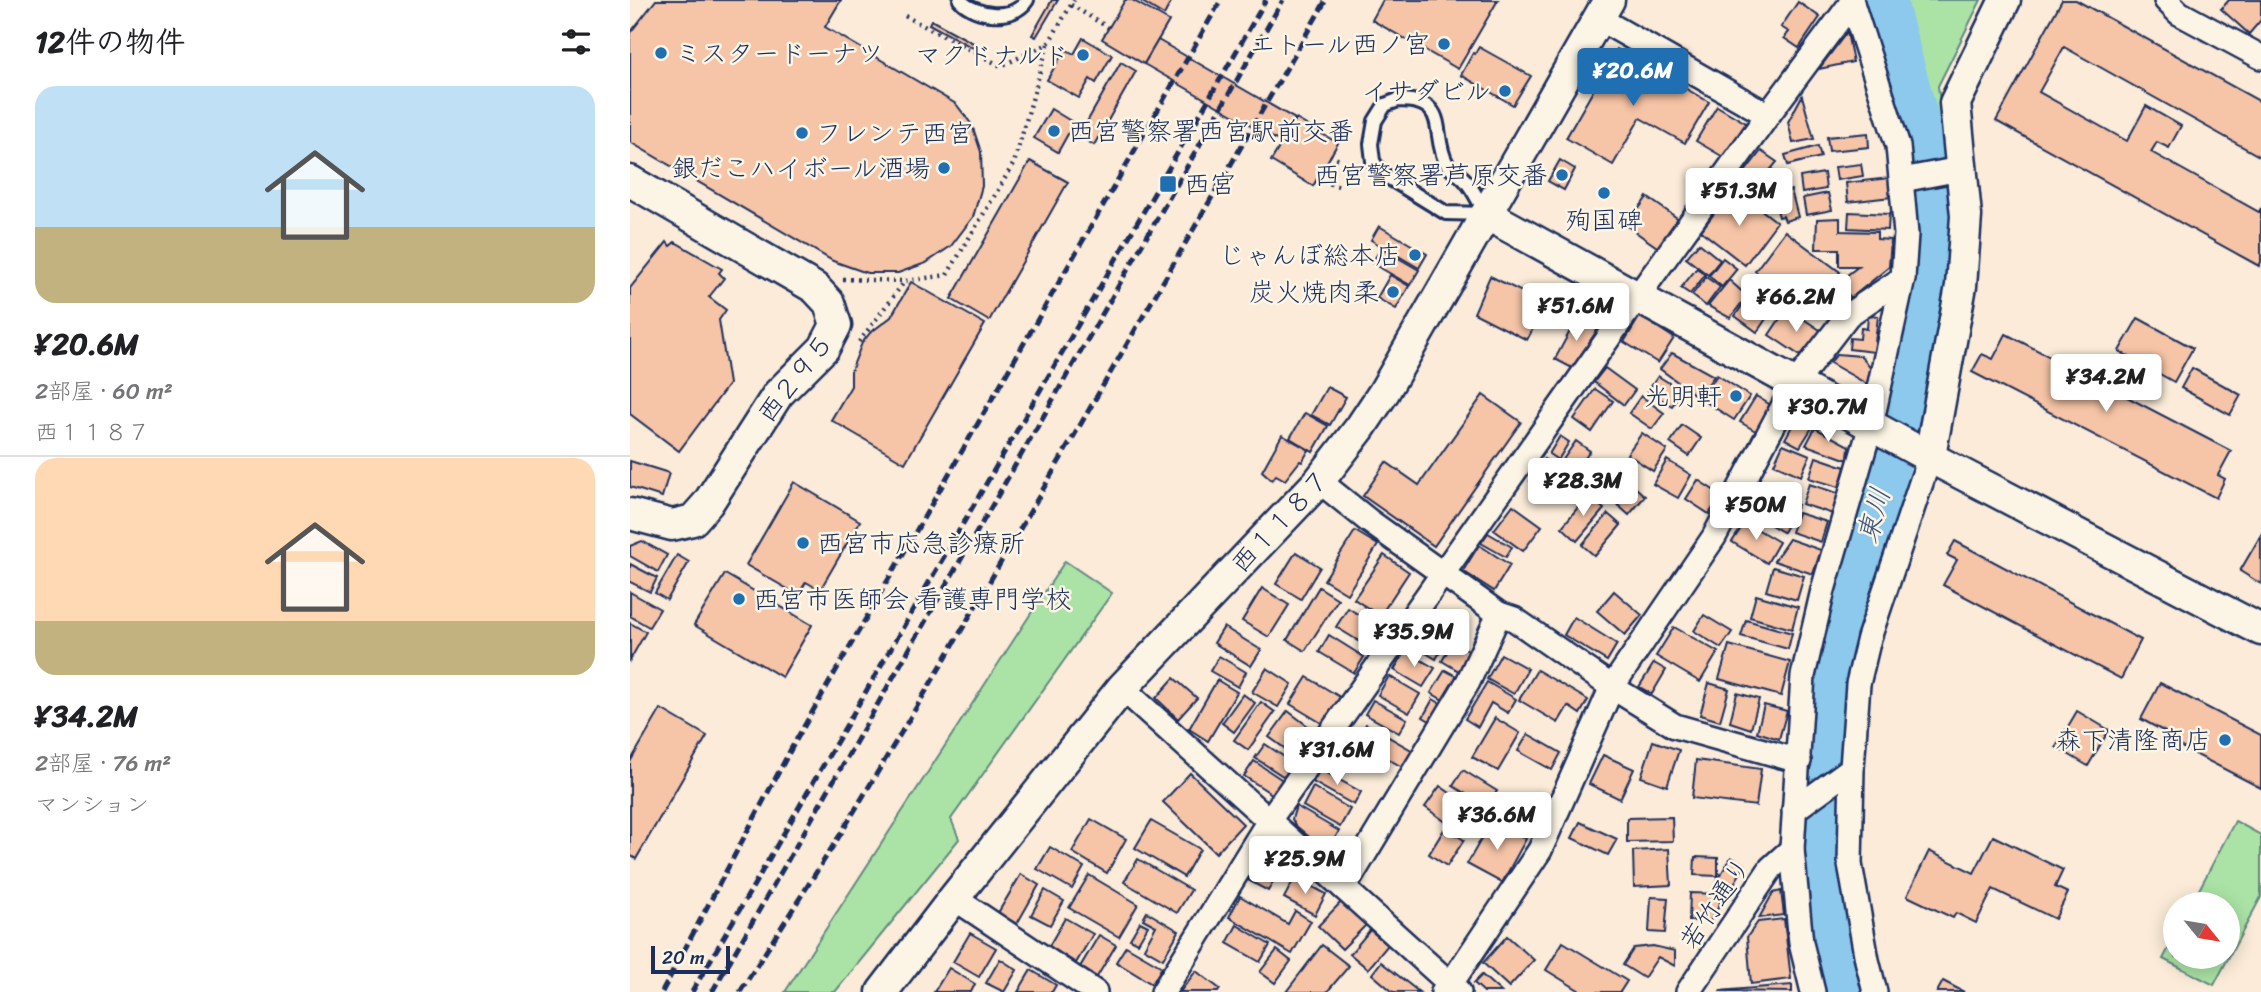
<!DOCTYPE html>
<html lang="ja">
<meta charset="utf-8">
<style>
:root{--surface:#fff;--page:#f2f2f2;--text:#202124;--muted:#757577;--line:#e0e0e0;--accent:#1f6fb2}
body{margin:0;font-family:Sriracha,"Klee One",sans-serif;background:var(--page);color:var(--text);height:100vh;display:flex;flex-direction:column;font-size:26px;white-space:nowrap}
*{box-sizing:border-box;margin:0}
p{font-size:23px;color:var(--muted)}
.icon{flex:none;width:38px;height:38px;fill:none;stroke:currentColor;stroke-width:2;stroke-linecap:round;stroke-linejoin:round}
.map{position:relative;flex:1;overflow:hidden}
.sheet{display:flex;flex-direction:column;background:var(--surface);width:630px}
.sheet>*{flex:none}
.needle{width:46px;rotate:120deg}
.fabs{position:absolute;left:1533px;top:892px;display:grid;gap:14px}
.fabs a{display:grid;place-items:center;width:77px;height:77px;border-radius:50%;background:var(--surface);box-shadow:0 4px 18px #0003;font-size:35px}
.scale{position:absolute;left:21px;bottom:18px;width:79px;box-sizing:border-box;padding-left:7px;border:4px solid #1b2f5e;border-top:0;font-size:19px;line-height:24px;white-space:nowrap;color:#1b2f5e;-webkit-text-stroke:5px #fcf5e5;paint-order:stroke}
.price{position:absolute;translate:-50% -60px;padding:0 16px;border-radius:7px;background:#fff;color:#222;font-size:23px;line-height:46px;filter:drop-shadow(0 2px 4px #0008)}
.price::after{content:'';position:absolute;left:50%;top:42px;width:21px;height:16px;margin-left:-10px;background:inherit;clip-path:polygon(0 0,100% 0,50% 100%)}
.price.active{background:var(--accent);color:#fff}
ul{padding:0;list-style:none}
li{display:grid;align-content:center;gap:14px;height:371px;padding:0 35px}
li+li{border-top:2px solid var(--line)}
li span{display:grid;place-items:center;height:217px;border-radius:21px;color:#555}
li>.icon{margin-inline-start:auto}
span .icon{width:126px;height:126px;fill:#fffc;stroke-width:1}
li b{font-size:30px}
h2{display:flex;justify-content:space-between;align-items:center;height:84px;padding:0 35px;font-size:30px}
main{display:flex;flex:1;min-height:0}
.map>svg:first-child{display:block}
.green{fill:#abe3a6;stroke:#638982;stroke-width:2}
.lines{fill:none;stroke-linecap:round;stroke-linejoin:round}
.river{stroke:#8dc9ed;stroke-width:47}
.building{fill:#f6c4a6;stroke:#1b2f5e;stroke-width:2}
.service-casing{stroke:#1b2f5e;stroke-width:18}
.minor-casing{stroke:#1b2f5e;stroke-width:28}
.tertiary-casing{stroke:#1b2f5e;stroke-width:35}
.path{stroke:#1b2f5e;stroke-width:4.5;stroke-dasharray:2 5;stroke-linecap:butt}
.service{stroke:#fcf5e5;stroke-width:12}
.minor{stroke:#fcf5e5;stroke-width:23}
.tertiary{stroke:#fcf5e5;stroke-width:30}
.rail{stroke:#1b2f5e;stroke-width:5;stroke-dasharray:10 5;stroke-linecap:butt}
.poi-dot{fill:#1f6fb2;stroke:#fcf5e5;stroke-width:2.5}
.labels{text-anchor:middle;stroke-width:5;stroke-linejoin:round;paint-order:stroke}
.poi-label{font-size:26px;fill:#1b2f5e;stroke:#fcf5e5;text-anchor:end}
.street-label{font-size:26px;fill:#1b2f5e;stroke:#fcf5e5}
.water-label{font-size:28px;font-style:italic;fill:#385682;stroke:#fcf5e5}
</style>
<main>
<section class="sheet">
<h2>12件の物件<svg class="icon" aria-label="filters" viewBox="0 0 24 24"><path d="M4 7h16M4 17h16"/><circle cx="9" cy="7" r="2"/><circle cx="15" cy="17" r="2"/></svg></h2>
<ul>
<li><span style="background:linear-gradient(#bfe0f5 65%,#c2b280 0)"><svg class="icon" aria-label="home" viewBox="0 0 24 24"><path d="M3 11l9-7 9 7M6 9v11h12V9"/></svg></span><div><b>¥20.6M</b><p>2部屋 · 60 m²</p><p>西１１８７</p></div></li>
<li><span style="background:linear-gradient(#ffd9b3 75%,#c2b280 0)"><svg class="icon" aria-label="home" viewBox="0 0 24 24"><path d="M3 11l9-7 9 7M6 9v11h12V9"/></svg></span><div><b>¥34.2M</b><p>2部屋 · 76 m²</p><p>マンション</p></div></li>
</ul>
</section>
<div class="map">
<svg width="1631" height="992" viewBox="0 0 1631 992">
<rect width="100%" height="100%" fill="#fbebd8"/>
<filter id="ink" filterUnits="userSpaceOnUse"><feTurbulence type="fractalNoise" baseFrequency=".0143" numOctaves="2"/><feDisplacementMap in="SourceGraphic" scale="14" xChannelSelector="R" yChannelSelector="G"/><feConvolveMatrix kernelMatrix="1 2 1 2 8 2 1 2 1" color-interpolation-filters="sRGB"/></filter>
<g filter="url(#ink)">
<g class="green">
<polygon points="1270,0 1351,0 1308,86 1317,158 1309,161 1290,96"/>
<polygon points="435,561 482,593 321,819 329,839 205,992 155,992"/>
<polygon points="1605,821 1631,835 1631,897 1584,985 1533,959 1545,936 1545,957 1598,957 1598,905 1561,905"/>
</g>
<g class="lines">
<polyline class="river" points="1215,992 1192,892 1197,738 1204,650 1283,374 1304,239 1292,144 1253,0"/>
</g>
<g class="building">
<polygon points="26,0 211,0 195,27 326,104 342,125 351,152 352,186 343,217 321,246 296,263 268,273 237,273 203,261 0,142 0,33"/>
<polygon points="422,0 428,0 406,37 402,35"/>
<polygon points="495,0 502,0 539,21 514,64 472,39"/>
<polygon points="509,0 542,0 534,15"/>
<polygon points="753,0 868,0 828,69 742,20"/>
<polygon points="1432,0 1446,0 1631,102 1631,157 1434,47 1409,92 1497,141 1516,106 1551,126 1539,148 1527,142 1521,152 1629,212 1631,208 1631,262 1629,266 1366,121"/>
<polygon points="1599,0 1631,0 1631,20 1619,34 1591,9"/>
<polygon points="1168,2 1190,17 1169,48 1154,38 1159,32 1151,27"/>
<polygon points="301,20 345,44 343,48 299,24"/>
<polygon points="1217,32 1223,62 1189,69"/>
<polygon points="453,38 482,55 466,83 460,79 449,98 417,80 435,49 444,54"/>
<polygon points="528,40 665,119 652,143 514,64"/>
<polygon points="849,47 901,76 883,105 831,75 843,53 845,54"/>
<polygon points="987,49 1079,102 1055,143 1010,118 983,165 936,138"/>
<polygon points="491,62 506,71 464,145 449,136"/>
<polygon points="1172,96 1184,139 1163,143 1158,122"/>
<polygon points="1087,106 1116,123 1095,158 1066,141"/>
<polygon points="421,109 444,123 428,152 404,138"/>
<polygon points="666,119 708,143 683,186 641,161"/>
<polygon points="1238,133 1239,147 1199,151 1197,137"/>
<polygon points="1188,146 1191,157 1158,165 1155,155"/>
<polygon points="1131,151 1147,162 1127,186 1102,189"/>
<polygon points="930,160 945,169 934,190 918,181"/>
<polygon points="400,161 438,182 359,321 321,299"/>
<polygon points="1231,164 1233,176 1207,180 1205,167"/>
<polygon points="1194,173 1196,189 1172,193 1170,177"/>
<polygon points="1259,178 1261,197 1218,202 1216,183"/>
<polygon points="1161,190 1168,217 1155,221 1153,216 1149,217 1146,206 1138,208 1135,198"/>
<polygon points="1198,193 1202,210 1176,215 1173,198"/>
<polygon points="1017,197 1050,220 1030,249 997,226"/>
<polygon points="1095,199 1121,202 1147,222 1115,265 1071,231"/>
<polygon points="1219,212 1259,214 1258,230 1218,228"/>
<polygon points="1210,218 1210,231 1247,232 1247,239 1261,240 1259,267 1221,298 1208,282 1229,266 1209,266 1209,249 1186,249 1187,219"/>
<polygon points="749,226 797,254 789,268 741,240"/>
<polygon points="1155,231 1210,272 1199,286 1208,292 1197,308 1187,301 1178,312 1125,271"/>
<polygon points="37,242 40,246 45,242 92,269 89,273 94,278 79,297 96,310 89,320 99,384 49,451 0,414 0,288"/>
<polygon points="1069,243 1090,260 1078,275 1056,258"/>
<polygon points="751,248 789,270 780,285 742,263"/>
<polygon points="1093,258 1107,269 1092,287 1079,276"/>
<polygon points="1067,268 1075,275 1060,294 1051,288"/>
<polygon points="760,275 779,286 766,309 747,298"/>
<polygon points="860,276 916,304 897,340 844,313"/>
<polygon points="1076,277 1090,287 1076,306 1062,295"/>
<polygon points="1099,280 1117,296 1100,318 1078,306"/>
<polygon points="281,282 355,324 275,463 201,420 221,386 221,371 232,343 240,333 261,317"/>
<polygon points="1128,283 1146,297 1140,306 1121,292"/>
<polygon points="1120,294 1142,310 1127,332 1105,316"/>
<polygon points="1157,308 1193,332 1175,359 1139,335"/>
<polygon points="1238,315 1248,316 1244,352 1219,349 1220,338 1230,339 1231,328 1237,329"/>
<polygon points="1010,316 1044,338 1028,363 994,342"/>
<polygon points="947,318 968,329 942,368 925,359"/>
<polygon points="1508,318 1563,348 1544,382 1489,351"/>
<polygon points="1376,334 1601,451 1588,475 1595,479 1586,498 1342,372 1352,354 1363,359"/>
<polygon points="1042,353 1084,376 1068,397 1030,369"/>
<polygon points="1207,354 1231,356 1241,369 1237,384 1200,363"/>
<polygon points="975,368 1005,390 994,405 964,382"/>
<polygon points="1562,368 1611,395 1600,415 1551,388"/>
<polygon points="1087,375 1120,396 1104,420 1071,399"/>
<polygon points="1028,376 1052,391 1042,406 1018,391"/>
<polygon points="697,387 716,397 700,425 681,415"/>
<polygon points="965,389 983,401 962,432 944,419"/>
<polygon points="853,395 891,422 804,546 733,496 756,462 789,485"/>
<polygon points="1011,396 1034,413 1022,429 999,413"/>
<polygon points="1126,396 1144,407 1129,433 1110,422"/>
<polygon points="675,413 698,426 683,452 660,438"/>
<polygon points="1167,417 1183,426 1170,447 1155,439"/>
<polygon points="1052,425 1071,438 1059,456 1040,443"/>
<polygon points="1185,428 1219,446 1218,460 1176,445"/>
<polygon points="1012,433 1037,450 1023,471 997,454"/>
<polygon points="652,435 679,450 672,462 670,461 655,480 646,475 642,480 632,471"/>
<polygon points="930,436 939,442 928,460 919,454"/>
<polygon points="946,441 960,451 946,471 932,461"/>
<polygon points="1153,444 1180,455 1171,476 1144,464"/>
<polygon points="1186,457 1215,467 1209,487 1179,478"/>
<polygon points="914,459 941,476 927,498 900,481"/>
<polygon points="1037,460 1061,475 1048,498 1023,484"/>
<polygon points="0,461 39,473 32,497 0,487"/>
<polygon points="997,480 1015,496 999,515 980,498"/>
<polygon points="1068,480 1091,495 1079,514 1056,499"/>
<polygon points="164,482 230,521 190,590 176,582 168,595 116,565"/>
<polygon points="1179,484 1210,494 1203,514 1172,504"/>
<polygon points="1140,489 1168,505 1153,532 1124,515"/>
<polygon points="958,495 974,509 947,541 932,527"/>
<polygon points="883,505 912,526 893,551 864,530"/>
<polygon points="1168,513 1197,522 1191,542 1161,532"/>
<polygon points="978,514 991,525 965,556 952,545"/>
<polygon points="1115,522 1149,542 1137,563 1102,542"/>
<polygon points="725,531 748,545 717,594 694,580"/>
<polygon points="858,533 882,547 876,557 851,543"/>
<polygon points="1631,535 1631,584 1610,571"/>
<polygon points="1159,539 1191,550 1183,574 1144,561"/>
<polygon points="12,541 37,555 28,572 0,556 0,546"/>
<polygon points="1325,541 1511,640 1491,679 1313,585 1327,560 1317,555"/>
<polygon points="849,545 880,565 864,591 833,571"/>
<polygon points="666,552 690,567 671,599 646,584"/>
<polygon points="47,555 59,562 37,600 25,593"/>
<polygon points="754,555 779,572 750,616 724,599"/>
<polygon points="0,564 27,578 20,592 0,582"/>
<polygon points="1143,567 1174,576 1167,600 1136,591"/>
<polygon points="95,574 182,625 152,677 64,625"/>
<polygon points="689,587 708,599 675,651 657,640"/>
<polygon points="632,588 659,605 639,637 612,621"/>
<polygon points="984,591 1012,615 995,635 967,611"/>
<polygon points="0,592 30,609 19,627 0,616"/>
<polygon points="1126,595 1168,607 1162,629 1120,617"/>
<polygon points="718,608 752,629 740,648 706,627"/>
<polygon points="1074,615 1102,632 1091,648 1064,631"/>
<polygon points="944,617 987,644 977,661 934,635"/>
<polygon points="1116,620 1162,633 1158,649 1111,636"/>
<polygon points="0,623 16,632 0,660"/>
<polygon points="792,623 818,638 806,659 781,644"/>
<polygon points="594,627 631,650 621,666 584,643"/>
<polygon points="1044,627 1088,652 1070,682 1026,656"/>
<polygon points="699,635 734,657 724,673 689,652"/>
<polygon points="823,641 840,651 829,671 812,661"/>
<polygon points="1099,645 1160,662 1151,696 1089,679"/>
<polygon points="775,651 805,668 793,687 764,670"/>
<polygon points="871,654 898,669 884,694 857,679"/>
<polygon points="589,656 616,672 608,687 580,671"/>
<polygon points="1024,663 1036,670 1022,694 1009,687"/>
<polygon points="637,668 662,684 648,707 622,692"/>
<polygon points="815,670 828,677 815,701 801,693"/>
<polygon points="907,670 958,700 950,714 938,706 928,723 889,700"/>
<polygon points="759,676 790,694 779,713 748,695"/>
<polygon points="677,677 710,697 693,724 660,704"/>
<polygon points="544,678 567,698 548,719 526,698"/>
<polygon points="587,680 607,692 578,741 559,729"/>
<polygon points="857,682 886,699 878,713 861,703 848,727 835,719"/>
<polygon points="1079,683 1099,689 1090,721 1070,715"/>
<polygon points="1530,683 1631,735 1631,788 1532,737 1535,732 1511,719"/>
<polygon points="1107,693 1129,699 1121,729 1100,722"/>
<polygon points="613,694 625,703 604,732 592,723"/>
<polygon points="803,699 815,706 805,724 793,717"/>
<polygon points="743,700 777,719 769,733 735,714"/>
<polygon points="631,702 645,712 618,750 604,740"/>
<polygon points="1134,705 1157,711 1149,739 1127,732"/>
<polygon points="31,709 77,736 6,859 0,855 0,762"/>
<polygon points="658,711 683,730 664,755 639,737"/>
<polygon points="1447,711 1479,730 1458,766 1426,747"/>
<polygon points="865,718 890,733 868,771 842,757"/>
<polygon points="736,724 783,751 774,768 726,741"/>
<polygon points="898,734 931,753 922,770 888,751"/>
<polygon points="1023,741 1049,750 1037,786 1011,777"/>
<polygon points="635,744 665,764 656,778 625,758"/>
<polygon points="973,755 1004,769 990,799 959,784"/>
<polygon points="1066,760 1131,769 1126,806 1062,798"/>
<polygon points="624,761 654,781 645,796 614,776"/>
<polygon points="690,769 731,792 724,805 683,782"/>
<polygon points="833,770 867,791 857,807 823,786"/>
<polygon points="560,773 613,824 586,853 533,802"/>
<polygon points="810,786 846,811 831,833 795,807"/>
<polygon points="683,787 720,809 710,827 673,806"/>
<polygon points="666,806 709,831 697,852 665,825 662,819"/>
<polygon points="1042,817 1043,841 997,842 997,818"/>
<polygon points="461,819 496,839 477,873 442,852"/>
<polygon points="862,820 896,839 872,883 837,864"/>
<polygon points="521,821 570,849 554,877 505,848"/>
<polygon points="950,822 987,839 978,855 942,838"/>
<polygon points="815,828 834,840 817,866 799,854"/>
<polygon points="1363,836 1433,870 1425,887 1438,893 1425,919 1363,889 1346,923 1326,913 1323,918 1277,896 1299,851 1344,873"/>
<polygon points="420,847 454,867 442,889 407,869"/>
<polygon points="636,849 656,860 638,891 618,880"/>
<polygon points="1039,849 1041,885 1004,887 1003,851"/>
<polygon points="1065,857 1088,858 1088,876 1064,875"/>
<polygon points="1101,857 1115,865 1101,889 1087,881"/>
<polygon points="508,859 561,890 547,913 494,882"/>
<polygon points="391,874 409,885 387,924 368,913"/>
<polygon points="459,875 508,904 489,937 439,908"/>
<polygon points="665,877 696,894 685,915 654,898"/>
<polygon points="415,890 434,901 420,925 401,915"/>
<polygon points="1151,891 1154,915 1129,918 1143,893"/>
<polygon points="1060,893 1089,894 1090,904 1080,921 1059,921"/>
<polygon points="610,896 658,924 665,911 681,921 662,954 599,917"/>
<polygon points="1021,897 1038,898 1035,933 1019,932"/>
<polygon points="713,900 737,924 712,949 688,926"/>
<polygon points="517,912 549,931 533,959 514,948 526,926 513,919"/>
<polygon points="435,918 463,934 446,963 419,946"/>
<polygon points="1154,919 1161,979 1121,984 1117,937 1128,922"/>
<polygon points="510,922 518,926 508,943 500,939"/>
<polygon points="607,925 640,945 630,962 597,943"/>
<polygon points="740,930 758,945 738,969 720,954"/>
<polygon points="340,933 366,948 349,977 323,962"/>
<polygon points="469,935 486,945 467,977 450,967"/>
<polygon points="877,936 904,960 879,987 853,963"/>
<polygon points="933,942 997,981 990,992 952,992 916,970"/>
<polygon points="692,945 719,966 697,992 656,992"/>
<polygon points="496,946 532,967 522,984 486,962"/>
<polygon points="1023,946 1045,951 1045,966 1028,957 1014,978 993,965 1004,948"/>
<polygon points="647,950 661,961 645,983 630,972"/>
<polygon points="370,959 387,970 374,992 356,983"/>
<polygon points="751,962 789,992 763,992 742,974"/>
<polygon points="319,968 345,984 341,992 304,992"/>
<polygon points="401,970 426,985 422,992 388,992"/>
<polygon points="566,971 590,989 588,992 550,992"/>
<polygon points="852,975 871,992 854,992 844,983"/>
<polygon points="1313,981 1334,992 1307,992"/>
<polygon points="1162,985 1162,992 1089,991"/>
</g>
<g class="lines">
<defs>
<g id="service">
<path d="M330,0C345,16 383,22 397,0"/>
<path d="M768,100C822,100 800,134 817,164C820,170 828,173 833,178C843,187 849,203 856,214L816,213L751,173L743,161L741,144L745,121L755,105Z"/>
</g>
<g id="minor">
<polyline points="1536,0 1549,13 1631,57"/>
<polyline points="968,18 1138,115"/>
<polyline points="1272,180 1330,169"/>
<polyline points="689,481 739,521 869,614 884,619 982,687 1045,726 1169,761"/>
<polyline points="492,688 829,992"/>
<polyline points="1164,810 1222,768"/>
<polyline points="714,888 838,682 869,614"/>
<polyline points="324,898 465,992"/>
<polyline points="533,992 640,819 1008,296 1138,115 1222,2"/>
<polyline points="813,992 820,985 910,850 982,687 1084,537 1165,384 1218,315 1273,278"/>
<polyline points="1058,992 1141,868 1162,849"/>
<polyline points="1183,992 1171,943 1162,849 1173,676 1193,590 1241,425 1273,278 1276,234 1268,146 1221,0"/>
<polyline points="1245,992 1237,960 1220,864 1222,768 1228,684 1239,638 1300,456"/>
</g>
<g id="tertiary">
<polyline points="0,181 185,288 199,303 206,325 194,348 148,394 78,503 63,520 42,525 0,514"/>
<polyline points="856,214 1286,450 1631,630"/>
<polyline points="1300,456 1331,286 1336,216 1325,103 1375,0"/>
<polyline points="252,992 324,898 492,688 689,481 730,428 754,392 979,0"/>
</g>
</defs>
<use href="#service" class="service-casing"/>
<use href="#minor" class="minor-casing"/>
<use href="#tertiary" class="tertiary-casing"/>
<g class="path">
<polyline points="441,5 479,28"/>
<polyline points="275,16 371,66 418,44 444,0"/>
<polyline points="700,155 709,160"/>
<polyline points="686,180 713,187"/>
<polyline points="213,279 274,281"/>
<polyline points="229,342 275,281 317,275 384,163 418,44"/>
</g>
<use href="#service" class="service"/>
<use href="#minor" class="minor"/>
<use href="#tertiary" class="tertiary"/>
<g class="rail">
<polyline points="32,992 161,749 591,0"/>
<polyline points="62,992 636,0"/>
<polyline points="82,992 653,0"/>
<polyline points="110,992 210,835 305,676 696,0"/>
</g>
</g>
</g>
<g class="poi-dot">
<circle cx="814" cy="44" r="7"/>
<circle cx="31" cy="53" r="7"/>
<circle cx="453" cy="55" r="7"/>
<circle cx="875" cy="91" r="7"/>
<circle cx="424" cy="131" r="7"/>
<circle cx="172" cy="133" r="7"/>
<circle cx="314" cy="168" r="7"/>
<circle cx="932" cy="175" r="7"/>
<rect x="529" y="175" width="18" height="18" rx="3.5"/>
<circle cx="974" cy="193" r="7"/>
<circle cx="785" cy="255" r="7"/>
<circle cx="763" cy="292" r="7"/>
<circle cx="1106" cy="396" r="7"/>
<circle cx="173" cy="543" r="7"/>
<circle cx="109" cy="599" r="7"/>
<circle cx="1595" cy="740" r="7"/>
</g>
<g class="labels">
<g class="poi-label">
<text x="800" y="53">エトール西ノ宮</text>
<text x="45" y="62" text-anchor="start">ミスタードーナツ</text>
<text x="439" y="64">マクドナルド</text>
<text x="861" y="100">イサダビル</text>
<text x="438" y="140" text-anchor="start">西宮警察署西宮駅前交番</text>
<text x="186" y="142" text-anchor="start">フレンテ西宮</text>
<text x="300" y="177">銀だこハイボール酒場</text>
<text x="918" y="184">西宮警察署芦原交番</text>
<text x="554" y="193" text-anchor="start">西宮</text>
<text x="974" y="229" text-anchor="middle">殉国碑</text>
<text x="771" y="264">じゃんぼ総本店</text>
<text x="749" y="301">炭火焼肉柔</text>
<text x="1092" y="405">光明軒</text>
<text x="187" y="552" text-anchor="start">西宮市応急診療所</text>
<text x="123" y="608" text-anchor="start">西宮市医師会 看護専門学校</text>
<text x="1581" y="749">森下清隆商店</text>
</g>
<g class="street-label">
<text transform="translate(165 378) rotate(-52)" y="9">西２９５</text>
<text transform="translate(650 521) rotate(-47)" y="9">西１１８７</text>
<text transform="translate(1085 903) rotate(-56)" y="9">若竹通り</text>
</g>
<g class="water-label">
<text transform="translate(1243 515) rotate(-74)" y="10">東川</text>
</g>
</g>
</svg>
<div class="fabs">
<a><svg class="needle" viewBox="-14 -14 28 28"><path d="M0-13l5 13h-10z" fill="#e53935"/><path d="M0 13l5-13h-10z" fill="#757577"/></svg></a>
</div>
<div class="scale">20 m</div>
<b class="price active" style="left:1003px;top:108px">¥20.6M</b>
<b class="price" style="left:1109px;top:228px">¥51.3M</b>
<b class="price" style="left:1166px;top:334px">¥66.2M</b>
<b class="price" style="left:946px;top:343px">¥51.6M</b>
<b class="price" style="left:1476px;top:414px">¥34.2M</b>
<b class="price" style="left:1198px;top:444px">¥30.7M</b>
<b class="price" style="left:953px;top:518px">¥28.3M</b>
<b class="price" style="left:1126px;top:542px">¥50M</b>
<b class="price" style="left:784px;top:669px">¥35.9M</b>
<b class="price" style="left:707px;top:787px">¥31.6M</b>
<b class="price" style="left:867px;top:852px">¥36.6M</b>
<b class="price" style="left:675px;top:896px">¥25.9M</b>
</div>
</main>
